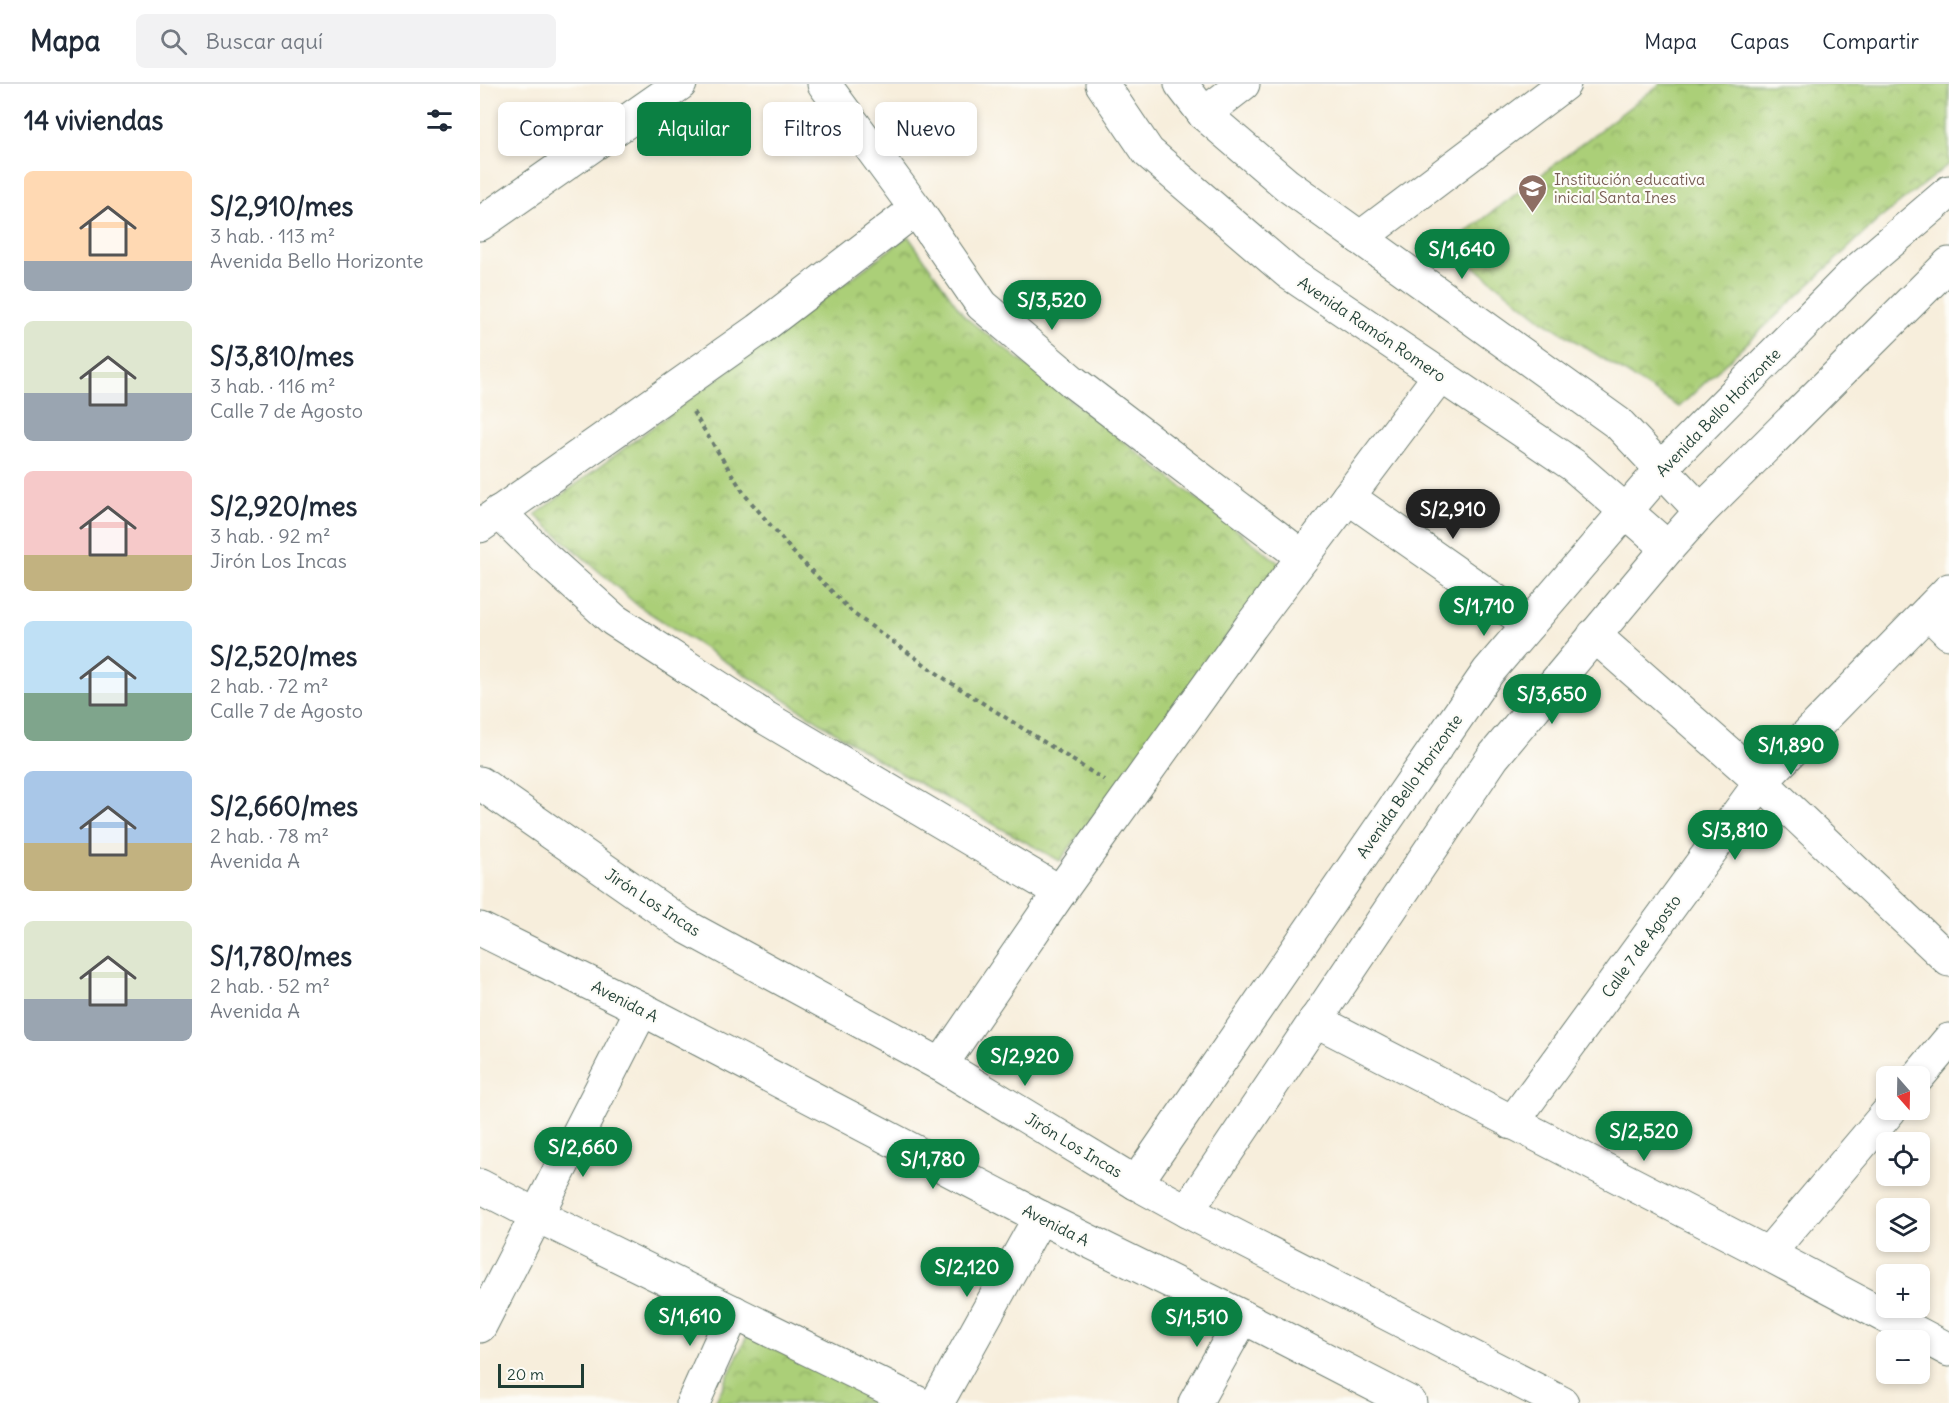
<!DOCTYPE html>
<html lang="es">
<meta charset="utf-8">
<style>
:root{--surface:#fff;--page:#f2f2f3;--text:#1f2937;--muted:#747a83;--line:#e0e1e3;--accent:#0b8043}
body{margin:0;font-family:Delius,sans-serif;background:var(--page);color:var(--text);height:100vh;display:flex;flex-direction:column;font-size:22px;white-space:nowrap}
*{box-sizing:border-box;margin:0}
p{font-size:20px;color:var(--muted)}
.icon{flex:none;width:33px;height:33px;fill:none;stroke:currentColor;stroke-width:2;stroke-linecap:round;stroke-linejoin:round}
.map{position:relative;flex:1;overflow:hidden}
.drawer{display:flex;flex-direction:column;background:var(--surface);width:480px}
.drawer>*{flex:none}
.hud{position:absolute;left:18px;top:18px;width:570px;height:54px;display:flex;gap:12px}
.needle{width:39px;rotate:160deg}
.controls{position:absolute;left:1396px;top:982px;display:grid;gap:12px}
.controls a{display:grid;place-items:center;width:54px;height:54px;border-radius:9px;background:var(--surface);box-shadow:0 3px 9px #0003;font-size:30px}
.scale{position:absolute;left:18px;bottom:15px;width:86px;box-sizing:border-box;padding-left:6px;border:3px solid #1f3d34;border-top:0;font-size:16px;line-height:21px;white-space:nowrap;color:#1f3d34;-webkit-text-stroke:4px #fdfcf7;paint-order:stroke}
.price{position:absolute;translate:-50% -51px;padding:0 14px;border-radius:21px;background:var(--accent);color:#fff;font-size:20px;line-height:39px;filter:drop-shadow(0 2px 3px #0008)}
.price::after{content:'';position:absolute;left:50%;top:36px;width:18px;height:14px;margin-left:-9px;background:inherit;clip-path:polygon(0 0,100% 0,50% 100%)}
.price.current{background:#222;color:#fff}
ul{padding:0;list-style:none}
li{display:flex;align-items:center;gap:18px;height:150px;padding:0 24px}
li span{display:grid;place-items:center;flex:none;width:168px;height:120px;border-radius:9px;color:#555}
li>.icon{margin-inline-start:auto}
span .icon{width:72px;height:72px;fill:#fffc;stroke-width:1}
li b{font-size:26px}
h2{display:flex;justify-content:space-between;align-items:center;height:72px;padding:0 24px;font-size:26px}
.tag{padding:0 21px;border-radius:9px;background:var(--surface);box-shadow:0 3px 9px #0003;font-size:21px;line-height:54px}
.tag.current{background:var(--accent);color:#fff}
header{display:flex;align-items:center;gap:36px;box-sizing:border-box;height:84px;padding:0 30px;background:var(--surface);border-bottom:2px solid var(--line)}
header strong{font-size:28px}
nav{display:flex;gap:33px;margin-inline-start:auto;font-size:21px}
.search{width:420px;height:54px;background:var(--page);display:flex;align-items:center;gap:15px;box-sizing:border-box;padding:0 21px;border-radius:9px;color:var(--muted);font-size:22px}
main{display:flex;flex:1;min-height:0}
.map>svg:first-child{display:block}
.park{fill:url(#park-crowns);stroke:#658656;stroke-width:1.5}
.lines{fill:none;stroke-linecap:round;stroke-linejoin:round}
.minor-casing{stroke:#6b7b6f;stroke-width:35}
.path{stroke:#6b7b6f;stroke-width:4;stroke-dasharray:4.5 4.5;stroke-linecap:butt}
.minor{stroke:#fff;stroke-width:33}
.labels{text-anchor:middle;stroke-width:4.5;stroke-linejoin:round;paint-order:stroke}
.education-label{font-size:16px;fill:#785e54;stroke:#fdfcf7;text-anchor:start}
.street-label{font-size:16px;fill:#1f3d34;stroke:#fdfcf7}
</style>
<header>
<strong>Mapa</strong>
<div class="search"><svg class="icon" aria-label="search" viewBox="0 0 24 24"><circle cx="10" cy="10" r="6"/><path d="M15 15l6 6"/></svg>Buscar aquí</div>
<nav><a>Mapa</a><a>Capas</a><a>Compartir</a></nav>
</header>
<main>
<section class="drawer">
<h2>14 viviendas<svg class="icon" aria-label="filters" viewBox="0 0 24 24"><path d="M4 7h16M4 17h16"/><circle cx="9" cy="7" r="2"/><circle cx="15" cy="17" r="2"/></svg></h2>
<ul>
<li><span style="background:linear-gradient(#ffd9b3 75%,#9aa5b1 0)"><svg class="icon" aria-label="home" viewBox="0 0 24 24"><path d="M3 11l9-7 9 7M6 9v11h12V9"/></svg></span><div><b>S/2,910/mes</b><p>3 hab. · 113 m²</p><p>Avenida Bello Horizonte</p></div></li>
<li><span style="background:linear-gradient(#dfe7d0 60%,#9aa5b1 0)"><svg class="icon" aria-label="home" viewBox="0 0 24 24"><path d="M3 11l9-7 9 7M6 9v11h12V9"/></svg></span><div><b>S/3,810/mes</b><p>3 hab. · 116 m²</p><p>Calle 7 de Agosto</p></div></li>
<li><span style="background:linear-gradient(#f6c9c9 70%,#c2b280 0)"><svg class="icon" aria-label="home" viewBox="0 0 24 24"><path d="M3 11l9-7 9 7M6 9v11h12V9"/></svg></span><div><b>S/2,920/mes</b><p>3 hab. · 92 m²</p><p>Jirón Los Incas</p></div></li>
<li><span style="background:linear-gradient(#bfe0f5 60%,#7fa58c 0)"><svg class="icon" aria-label="home" viewBox="0 0 24 24"><path d="M3 11l9-7 9 7M6 9v11h12V9"/></svg></span><div><b>S/2,520/mes</b><p>2 hab. · 72 m²</p><p>Calle 7 de Agosto</p></div></li>
<li><span style="background:linear-gradient(#a9c7e8 60%,#c2b280 0)"><svg class="icon" aria-label="home" viewBox="0 0 24 24"><path d="M3 11l9-7 9 7M6 9v11h12V9"/></svg></span><div><b>S/2,660/mes</b><p>2 hab. · 78 m²</p><p>Avenida A</p></div></li>
<li><span style="background:linear-gradient(#dfe7d0 65%,#9aa5b1 0)"><svg class="icon" aria-label="home" viewBox="0 0 24 24"><path d="M3 11l9-7 9 7M6 9v11h12V9"/></svg></span><div><b>S/1,780/mes</b><p>2 hab. · 52 m²</p><p>Avenida A</p></div></li>
</ul>
</section>
<div class="map">
<svg width="1469" height="1319" viewBox="0 0 1469 1319">
<defs>
<pattern id="park-crowns" width="20" height="18" patternUnits="userSpaceOnUse" patternTransform="scale(1.5)"><rect width="20" height="18" fill="#abcf78"/><path d="M2 6a3 3 0 1 1 6 0M12 15a3 3 0 1 1 6 0" fill="none" stroke="#8ba963"/></pattern>
</defs>
<rect width="100%" height="100%" fill="#fdfcf7"/>
<filter id="ink" filterUnits="userSpaceOnUse"><feTurbulence type="fractalNoise" baseFrequency=".0167" numOctaves="2"/><feDisplacementMap in="SourceGraphic" scale="12" xChannelSelector="R" yChannelSelector="G"/><feConvolveMatrix kernelMatrix="1 2 1 2 8 2 1 2 1" color-interpolation-filters="sRGB"/></filter>
<filter id="wash" filterUnits="userSpaceOnUse"><feTurbulence type="fractalNoise" baseFrequency=".008" numOctaves="4" result="noise"/><feDisplacementMap in="SourceGraphic" scale="24" xChannelSelector="R" yChannelSelector="G"/><feGaussianBlur stdDeviation="1.35" result="paint"/><feColorMatrix in="noise" values="0 0 0 0 0 0 0 0 0 0 0 0 0 0 0 0 0 1.4 0 .05"/><feComposite in="paint" operator="in"/></filter>
<g filter="url(#wash)">
<rect width="100%" height="100%" fill="#f7eedc"/>
<g class="park">
<polygon points="1180,0 1469,0 1469,80 1397,137 1199,323 1062,236 968,162"/>
<polygon points="428,152 485,233 800,480 580,777 403,679 157,521 55,431"/>
<polygon points="267,1252 410,1319 235,1319"/>
</g>
</g>
<g filter="url(#ink)">
<g class="lines">
<defs>
<g id="minor">
<polyline points="344,0 436,125 502,221 592,297 823,473"/>
<polyline points="622,0 668,68 809,189 1093,381 1188,464"/>
<polyline points="701,0 724,30 807,101 1139,340 1221,427"/>
<polyline points="724,30 763,0"/>
<polyline points="0,140 200,0"/>
<polyline points="880,154 1084,0"/>
<polyline points="868,413 1049,540"/>
<polyline points="19,428 65,474 134,536 286,634 580,808"/>
<polyline points="0,442 278,246 436,125"/>
<polyline points="1448,528 1469,549"/>
<polyline points="1114,551 1281,698 1469,876"/>
<polyline points="0,699 205,842 461,981 656,1099 707,1127 1082,1319"/>
<polyline points="0,845 162,925 560,1133 763,1233 930,1319"/>
<polyline points="835,936 1288,1170 1469,1266"/>
<polyline points="461,981 580,808 771,542 960,291"/>
<polyline points="1438,993 1469,956"/>
<polyline points="1032,1039 1281,698 1469,506"/>
<polyline points="656,1099 1008,588 1193,372 1373,190 1469,108"/>
<polyline points="0,1102 56,1131 438,1319"/>
<polyline points="707,1127 1013,673 1188,464 1221,427 1469,180"/>
<polyline points="1288,1170 1410,1026"/>
<polyline points="0,1242 162,925"/>
<polyline points="213,1319 254,1228"/>
<polyline points="457,1319 560,1133"/>
<polyline points="715,1319 763,1233"/>
</g>
</defs>
<use href="#minor" class="minor-casing"/>
<polyline class="path" points="213,328 265,411 313,468 374,530 468,597 624,696"/>
<use href="#minor" class="minor"/>
</g>
</g>
<defs>
<symbol id="school-pin" viewBox="-11 -11 22 30"><path d="M0 17L-7.5 6A9.5 9.5 0 1 1 7.5 6Z" fill="#8d6e63" stroke="#fdfcf7"/><path d="M0-5L7-2L0 1L-7-2ZM-4 1L0 2.5L4 1V4Q0 6-4 4Z" fill="#fff"/></symbol>
</defs>
<g fill-rule="evenodd">
<use href="#school-pin" x="1036" y="88" width="33" height="45"/>
</g>
<g class="labels">
<g class="education-label">
<text x="1074" y="101">Institución educativa<tspan x="1074" dy="18">inicial Santa Ines</tspan></text>
</g>
<g class="street-label">
<text transform="translate(892 245) rotate(34)" y="6">Avenida Ramón Romero</text>
<text transform="translate(1238 328) rotate(-46)" y="6">Avenida Bello Horizonte</text>
<text transform="translate(929 702) rotate(-55)" y="6">Avenida Bello Horizonte</text>
<text transform="translate(173 818) rotate(33)" y="6">Jirón Los Incas</text>
<text transform="translate(1161 862) rotate(-54)" y="6">Calle 7 de Agosto</text>
<text transform="translate(145 917) rotate(27)" y="6">Avenida A</text>
<text transform="translate(594 1061) rotate(31)" y="6">Jirón Los Incas</text>
<text transform="translate(576 1141) rotate(27)" y="6">Avenida A</text>
</g>
</g>
</svg>
<div class="controls">
<a><svg class="needle" viewBox="-14 -14 28 28"><path d="M0-13l5 13h-10z" fill="#e53935"/><path d="M0 13l5-13h-10z" fill="#747a83"/></svg></a>
<a><svg class="icon" aria-label="locate" viewBox="0 0 24 24"><circle cx="12" cy="12" r="6"/><path d="M12 2v4M12 18v4M2 12h4M18 12h4"/></svg></a>
<a><svg class="icon" aria-label="layers" viewBox="0 0 24 24"><path d="M12 4l9 5-9 5-9-5zM3 14l9 5 9-5"/></svg></a>
<a>+</a>
<a>−</a>
</div>
<div class="scale">20 m</div>
<b class="price" style="left:982px;top:196px">S/1,640</b>
<b class="price" style="left:572px;top:247px">S/3,520</b>
<b class="price current" style="left:973px;top:456px">S/2,910</b>
<b class="price" style="left:1004px;top:553px">S/1,710</b>
<b class="price" style="left:1072px;top:641px">S/3,650</b>
<b class="price" style="left:1311px;top:692px">S/1,890</b>
<b class="price" style="left:1255px;top:777px">S/3,810</b>
<b class="price" style="left:545px;top:1003px">S/2,920</b>
<b class="price" style="left:1164px;top:1078px">S/2,520</b>
<b class="price" style="left:103px;top:1094px">S/2,660</b>
<b class="price" style="left:453px;top:1106px">S/1,780</b>
<b class="price" style="left:487px;top:1214px">S/2,120</b>
<b class="price" style="left:210px;top:1263px">S/1,610</b>
<b class="price" style="left:717px;top:1264px">S/1,510</b>
<div class="hud">
<a class="tag">Comprar</a>
<a class="tag current">Alquilar</a>
<a class="tag">Filtros</a>
<a class="tag">Nuevo</a>
</div>
</div>
</main>
